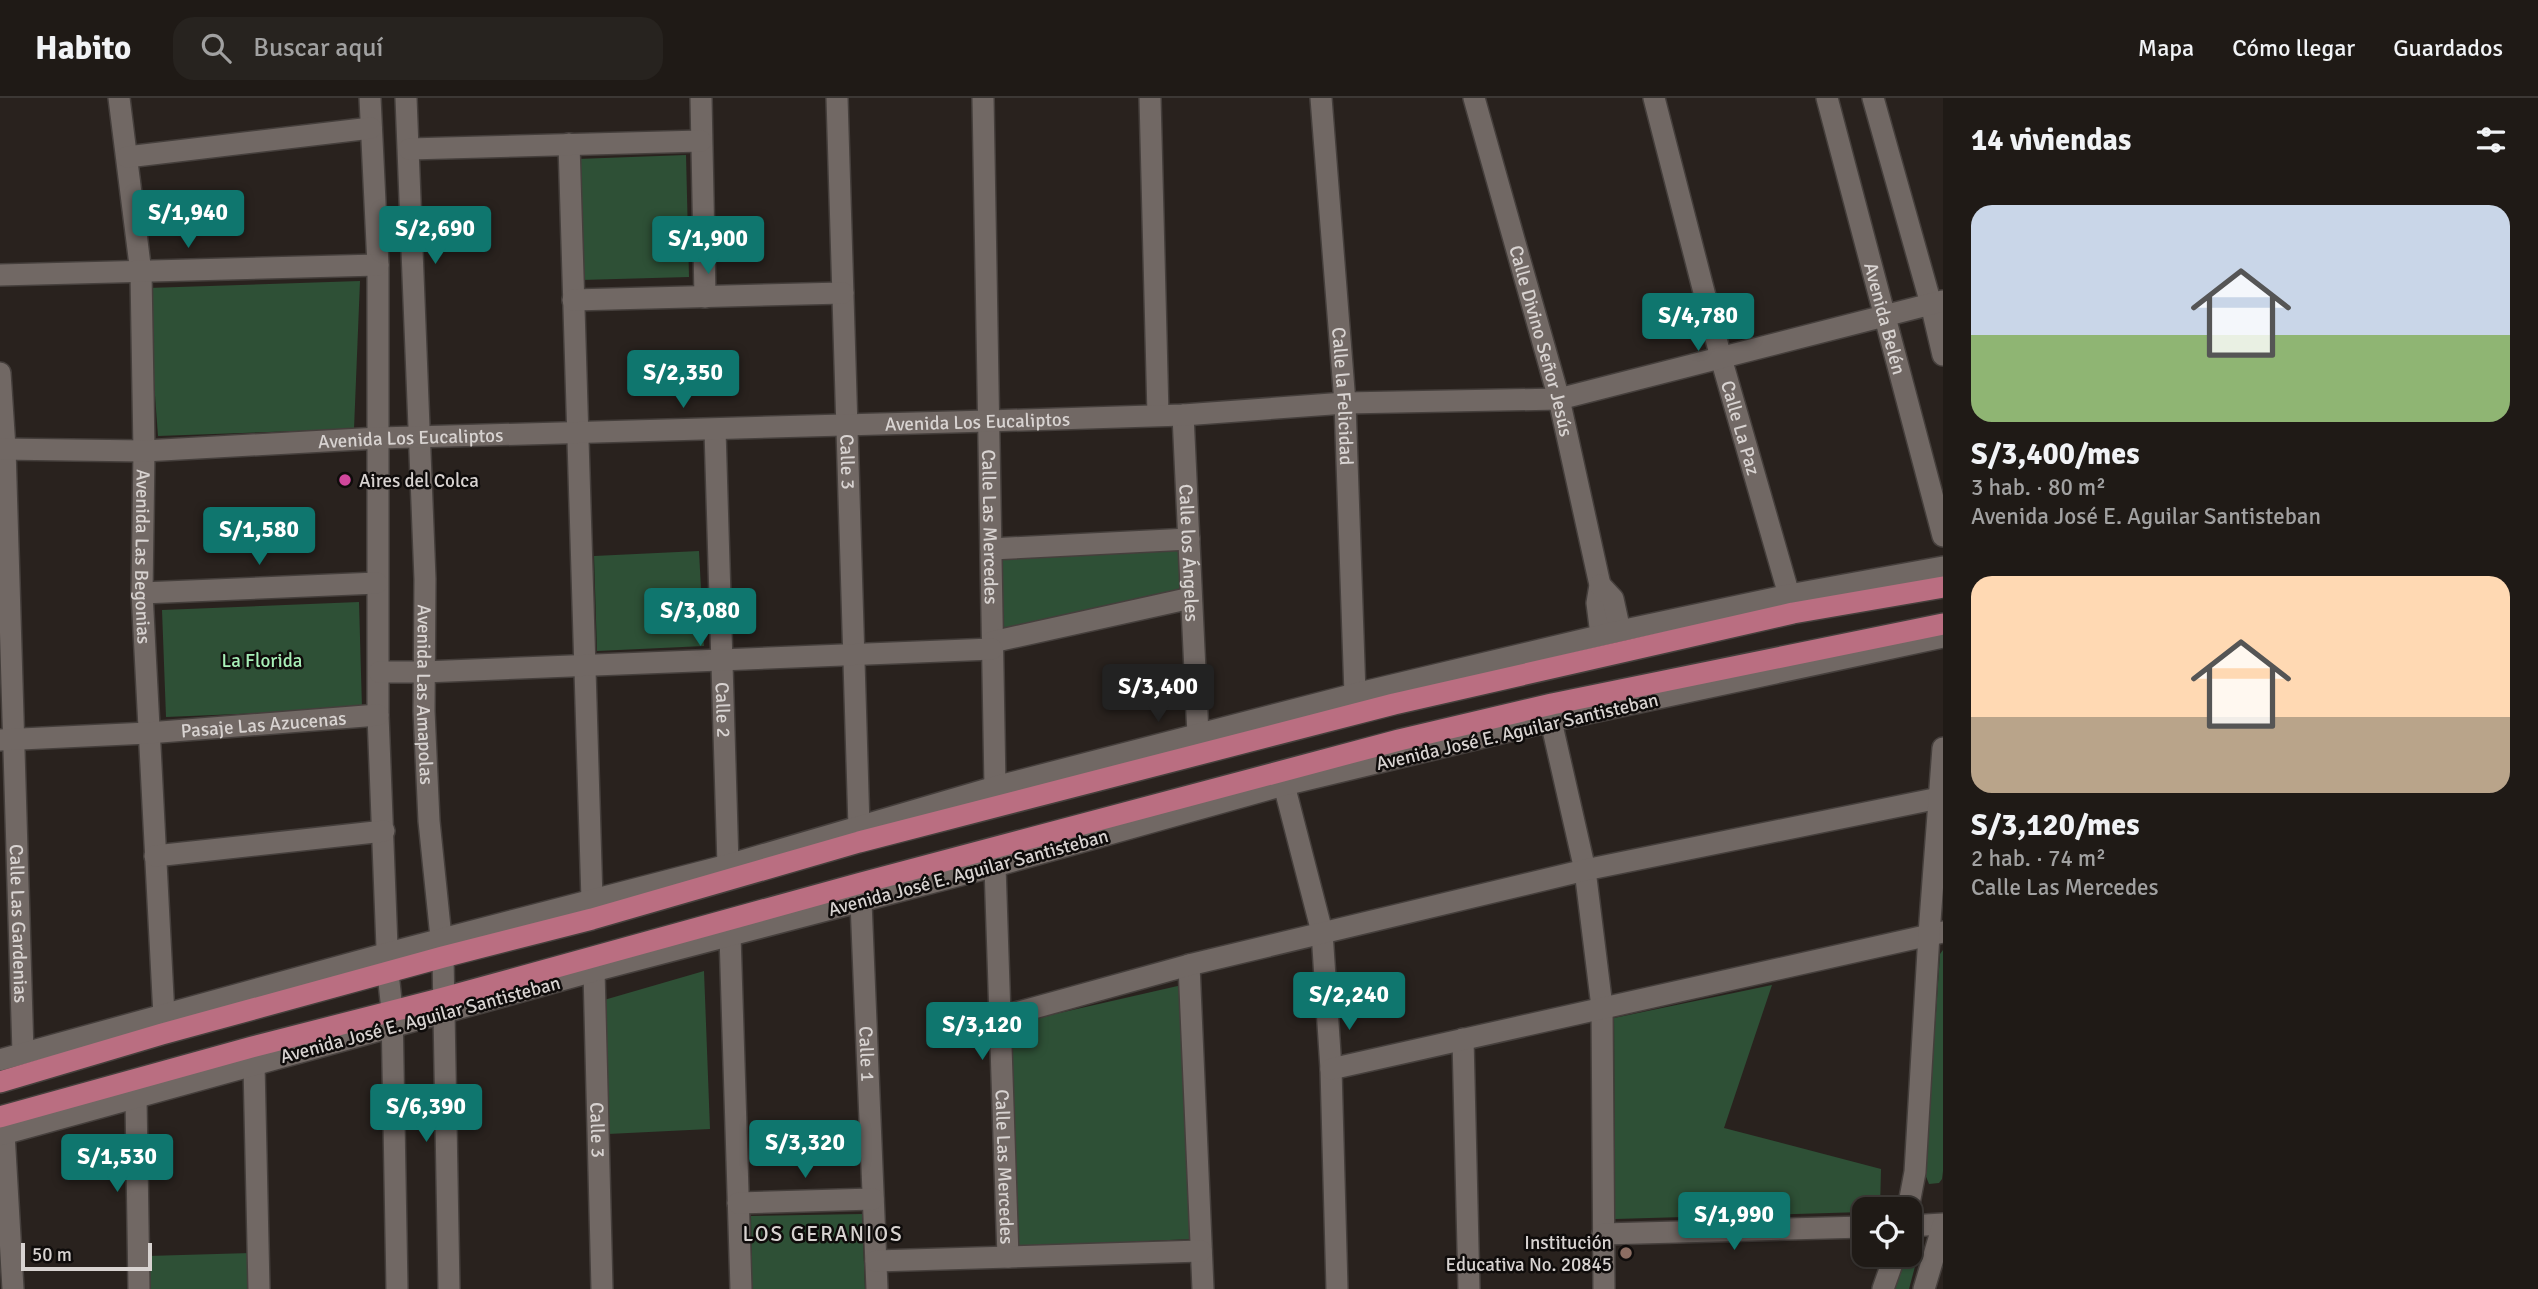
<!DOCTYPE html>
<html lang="es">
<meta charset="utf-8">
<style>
:root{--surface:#1f1a16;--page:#27231f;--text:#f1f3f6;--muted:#a1a1a1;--line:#3c3835;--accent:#0f766e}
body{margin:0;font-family:Signika,sans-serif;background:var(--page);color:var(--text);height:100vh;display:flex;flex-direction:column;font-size:26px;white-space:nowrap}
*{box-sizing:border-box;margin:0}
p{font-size:23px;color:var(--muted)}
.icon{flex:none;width:38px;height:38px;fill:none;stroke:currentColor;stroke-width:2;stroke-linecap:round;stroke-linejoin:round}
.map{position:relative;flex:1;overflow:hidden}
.details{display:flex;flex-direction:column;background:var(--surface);width:595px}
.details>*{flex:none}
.buttons{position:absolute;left:1852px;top:1099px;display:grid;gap:14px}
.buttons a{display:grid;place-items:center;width:70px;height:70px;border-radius:14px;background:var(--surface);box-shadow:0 2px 5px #0004,0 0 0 2px var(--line);font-size:35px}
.scale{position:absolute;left:21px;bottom:18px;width:131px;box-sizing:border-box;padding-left:7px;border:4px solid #d8d3d1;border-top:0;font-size:19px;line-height:24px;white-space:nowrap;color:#d8d3d1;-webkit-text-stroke:5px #0f0c0b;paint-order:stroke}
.price{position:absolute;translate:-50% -60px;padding:0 16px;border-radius:7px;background:var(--accent);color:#fff;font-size:23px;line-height:46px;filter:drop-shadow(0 2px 4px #0008)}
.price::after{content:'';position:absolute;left:50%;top:42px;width:21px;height:16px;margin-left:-10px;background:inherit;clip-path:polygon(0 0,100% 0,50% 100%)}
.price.selected{background:#222;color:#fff}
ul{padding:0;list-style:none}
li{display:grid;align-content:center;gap:14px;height:371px;padding:0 28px}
li span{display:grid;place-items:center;height:217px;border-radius:21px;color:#555}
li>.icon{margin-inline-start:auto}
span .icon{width:126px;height:126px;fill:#fffc;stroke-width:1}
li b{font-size:30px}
h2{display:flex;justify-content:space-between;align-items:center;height:84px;padding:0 28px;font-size:30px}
header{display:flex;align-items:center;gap:42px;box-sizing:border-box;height:98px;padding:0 35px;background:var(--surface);border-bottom:2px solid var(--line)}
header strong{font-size:33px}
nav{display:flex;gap:38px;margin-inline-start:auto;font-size:24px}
.search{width:490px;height:63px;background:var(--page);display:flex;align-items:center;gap:18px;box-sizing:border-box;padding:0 24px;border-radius:21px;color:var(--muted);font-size:26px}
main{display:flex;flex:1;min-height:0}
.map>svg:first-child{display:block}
.green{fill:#2e5036}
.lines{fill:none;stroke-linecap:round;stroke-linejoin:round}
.minor-casing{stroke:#453f3c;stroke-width:24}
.major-casing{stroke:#453f3c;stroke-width:24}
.minor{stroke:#716864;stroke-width:21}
.major{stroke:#ba6e81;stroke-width:21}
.hotel-dot{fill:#d1479c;stroke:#0f0c0b;stroke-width:2.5}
.education-dot{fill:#8d6e63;stroke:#0f0c0b;stroke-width:2.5}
.labels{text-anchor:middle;stroke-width:5;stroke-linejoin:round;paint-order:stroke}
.street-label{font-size:19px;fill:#d8d3d1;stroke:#0f0c0b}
.poi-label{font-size:19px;fill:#d8d3d1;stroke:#0f0c0b;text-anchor:start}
.park-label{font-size:19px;fill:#a8f0b8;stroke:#0f0c0b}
.neighbourhood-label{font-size:21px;letter-spacing:2px;fill:#d8d3d1;stroke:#0f0c0b}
</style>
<header>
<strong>Habito</strong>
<div class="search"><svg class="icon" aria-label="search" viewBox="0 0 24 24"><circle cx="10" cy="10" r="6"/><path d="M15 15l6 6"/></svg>Buscar aquí</div>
<nav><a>Mapa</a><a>Cómo llegar</a><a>Guardados</a></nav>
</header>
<main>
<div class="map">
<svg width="1943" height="1191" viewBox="0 0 1943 1191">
<rect width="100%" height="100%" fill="#29221e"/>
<g class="green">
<polygon points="686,57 689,179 581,182 577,61"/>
<polygon points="360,183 354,331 158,338 147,190"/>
<polygon points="1182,448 1182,496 997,535 998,451"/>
<polygon points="699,453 704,548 597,553 594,458"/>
<polygon points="359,504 362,611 166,619 162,512"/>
<polygon points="1943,852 1943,1073 1942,1081 1939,1085 1929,1086 1925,1076 1940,856"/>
<polygon points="704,873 710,1031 608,1036 604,902"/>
<polygon points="1182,887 1192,1141 1017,1149 1011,926"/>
<polygon points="1772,887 1724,1030 1881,1071 1880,1111 1864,1111 1864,1114 1615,1121 1614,920"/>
<polygon points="862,1116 865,1191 752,1191 751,1118"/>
<polygon points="1909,1142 1918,1142 1921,1146 1909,1191 1891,1191 1902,1157 1909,1157"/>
<polygon points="251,1155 252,1191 148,1191 147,1158"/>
</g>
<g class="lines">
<defs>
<g id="minor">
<path id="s1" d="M119,0L141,175L144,353L142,495L164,918"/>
<polyline points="370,0 378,167 378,617 388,875 392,912 397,1191"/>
<path id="s2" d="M406,0L425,481L424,613L429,723L443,859L449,1191"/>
<polyline points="701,0 705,199"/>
<path id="s3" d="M837,0L859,729"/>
<path id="s4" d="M983,0L995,689"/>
<polyline points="1150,0 1158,317"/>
<path id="s5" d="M1321,0L1345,305L1355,596"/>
<path id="s6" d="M1474,0L1559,301L1600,487L1597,505L1601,537"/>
<path id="s7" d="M1654,0L1721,260L1789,497"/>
<path id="s8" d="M1827,0L1943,438"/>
<polyline points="1873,0 1931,206 1943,257"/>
<polyline points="569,46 592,802"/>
<polyline points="409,51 701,43"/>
<polyline points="127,59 371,30"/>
<polyline points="0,177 378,167"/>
<polyline points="573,202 843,195"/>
<path id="s9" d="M0,275L5,350L23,955"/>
<path id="s10" d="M1183,317L1198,637"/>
<path id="s11" d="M715,332L728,767"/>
<path id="s12" d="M0,351L144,353L379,340L988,323L1183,317L1345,305L1559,301L1943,203"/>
<polyline points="991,451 1189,441"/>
<polyline points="1600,487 1613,501 1620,533"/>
<polyline points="142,495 377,485"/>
<polyline points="992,544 1191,500"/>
<polyline points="379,574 424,574 992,551"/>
<polyline points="1551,623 1585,772 1602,909 1604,1191"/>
<path id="s13" d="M0,642L148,635L378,617"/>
<polyline points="1284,687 1322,834 1331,971 1337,1191"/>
<polyline points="155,758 384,733"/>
<path id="s14" d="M995,768L1008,1159"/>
<path id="s15" d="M861,804L877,1191"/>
<polyline points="730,837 741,1191"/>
<polyline points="1189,867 1203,1191"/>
<path id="s16" d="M594,873L602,1191"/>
<polyline points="1001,919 1189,867 1585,772 1939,700"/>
<polyline points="1463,941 1469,1191"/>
<polyline points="0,962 388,855 728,767 995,689 1355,596 1620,533 1789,497 1943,469"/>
<polyline points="254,967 259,1191"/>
<polyline points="1331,971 1943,834"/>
<polyline points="136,1001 139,1191"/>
<polyline points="4,1035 13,1191"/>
<polyline points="0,1037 594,873 995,768 1284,687 1551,623 1943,539"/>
<polyline points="738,1105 873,1101"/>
<polyline points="1908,1111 1915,1074 1929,836 1943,650"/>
<polyline points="1909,1128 1943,1126"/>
<polyline points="1603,1136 1864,1129"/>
<polyline points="876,1163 1201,1153"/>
<polyline points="1883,1191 1895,1157"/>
<polyline points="1924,1191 1943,1127"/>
</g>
<g id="major">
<polyline points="0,984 162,936 443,859 592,821 859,744 1394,606 1793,515 1943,489"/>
<polyline points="0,1019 252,949 444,900 861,785 1399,642 1552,606 1943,526"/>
</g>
</defs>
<use href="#minor" class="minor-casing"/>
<use href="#major" class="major-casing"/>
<use href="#minor" class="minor"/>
<use href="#major" class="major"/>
</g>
<circle class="hotel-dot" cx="345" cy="382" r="7"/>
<circle class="education-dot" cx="1626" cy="1155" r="7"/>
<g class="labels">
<g class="street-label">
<text dy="7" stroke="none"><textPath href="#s8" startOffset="228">Avenida Belén</textPath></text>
<text dy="7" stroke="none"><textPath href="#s6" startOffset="252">Calle Divino Señor Jesús</textPath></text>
<text dy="7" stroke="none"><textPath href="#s5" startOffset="299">Calle la Felicidad</textPath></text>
<text dy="7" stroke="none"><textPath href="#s12" startOffset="978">Avenida Los Eucaliptos</textPath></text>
<text dy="7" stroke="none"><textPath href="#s7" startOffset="341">Calle La Paz</textPath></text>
<text dy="7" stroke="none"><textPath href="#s12" startOffset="411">Avenida Los Eucaliptos</textPath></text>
<text dy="7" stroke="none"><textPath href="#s3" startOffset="364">Calle 3</textPath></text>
<text dy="7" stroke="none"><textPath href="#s4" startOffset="429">Calle Las Mercedes</textPath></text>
<text dy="7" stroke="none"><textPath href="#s10" startOffset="138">Calle los Ángeles</textPath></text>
<text dy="7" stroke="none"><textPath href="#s1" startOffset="460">Avenida Las Begonias</textPath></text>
<text dy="7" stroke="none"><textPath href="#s2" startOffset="597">Avenida Las Amapolas</textPath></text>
<text dy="7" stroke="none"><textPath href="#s11" startOffset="280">Calle 2</textPath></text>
<text dy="7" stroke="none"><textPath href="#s13" startOffset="264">Pasaje Las Azucenas</textPath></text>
<text transform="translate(1517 633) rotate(-13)" y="7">Avenida José E. Aguilar Santisteban</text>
<text transform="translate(968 774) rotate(-15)" y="7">Avenida José E. Aguilar Santisteban</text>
<text dy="7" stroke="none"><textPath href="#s9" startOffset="551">Calle Las Gardenias</textPath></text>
<text transform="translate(420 921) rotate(-15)" y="7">Avenida José E. Aguilar Santisteban</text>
<text dy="7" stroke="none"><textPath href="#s15" startOffset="152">Calle 1</textPath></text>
<text dy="7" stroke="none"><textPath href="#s16" startOffset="159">Calle 3</textPath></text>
<text dy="7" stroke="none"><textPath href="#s14" startOffset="301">Calle Las Mercedes</textPath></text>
</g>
<g class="poi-label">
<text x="359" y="389">Aires del Colca</text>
<text x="1612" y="1151" text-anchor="end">Institución<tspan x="1612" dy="22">Educativa No. 20845</tspan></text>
</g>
<g class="park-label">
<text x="262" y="569">La Florida</text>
</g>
<g class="neighbourhood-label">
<text x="823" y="1143">LOS GERANIOS</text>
</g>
</g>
</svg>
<div class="buttons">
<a><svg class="icon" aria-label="locate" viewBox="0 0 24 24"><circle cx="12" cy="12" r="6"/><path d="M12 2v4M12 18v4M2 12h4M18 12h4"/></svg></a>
</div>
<div class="scale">50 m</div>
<b class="price" style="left:188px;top:152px">S/1,940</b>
<b class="price" style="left:435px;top:168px">S/2,690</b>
<b class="price" style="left:708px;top:178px">S/1,900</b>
<b class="price" style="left:1698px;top:255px">S/4,780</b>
<b class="price" style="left:683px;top:312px">S/2,350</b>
<b class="price" style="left:259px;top:469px">S/1,580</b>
<b class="price" style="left:700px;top:550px">S/3,080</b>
<b class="price selected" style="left:1158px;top:626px">S/3,400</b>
<b class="price" style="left:1349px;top:934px">S/2,240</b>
<b class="price" style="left:982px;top:964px">S/3,120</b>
<b class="price" style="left:426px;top:1046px">S/6,390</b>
<b class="price" style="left:805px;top:1082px">S/3,320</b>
<b class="price" style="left:117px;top:1096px">S/1,530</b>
<b class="price" style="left:1734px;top:1154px">S/1,990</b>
</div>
<section class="details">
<h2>14 viviendas<svg class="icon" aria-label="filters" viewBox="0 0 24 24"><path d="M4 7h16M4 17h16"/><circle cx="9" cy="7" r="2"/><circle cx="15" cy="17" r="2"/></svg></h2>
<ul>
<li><span style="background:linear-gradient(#c9d6e8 60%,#8fb573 0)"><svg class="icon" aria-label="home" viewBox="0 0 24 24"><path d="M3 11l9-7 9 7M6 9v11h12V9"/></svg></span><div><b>S/3,400/mes</b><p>3 hab. · 80 m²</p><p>Avenida José E. Aguilar Santisteban</p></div></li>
<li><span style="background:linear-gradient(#ffd9b3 65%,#b9a48a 0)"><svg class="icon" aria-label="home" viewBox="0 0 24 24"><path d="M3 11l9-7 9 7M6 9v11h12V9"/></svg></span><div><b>S/3,120/mes</b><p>2 hab. · 74 m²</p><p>Calle Las Mercedes</p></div></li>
</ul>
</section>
</main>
